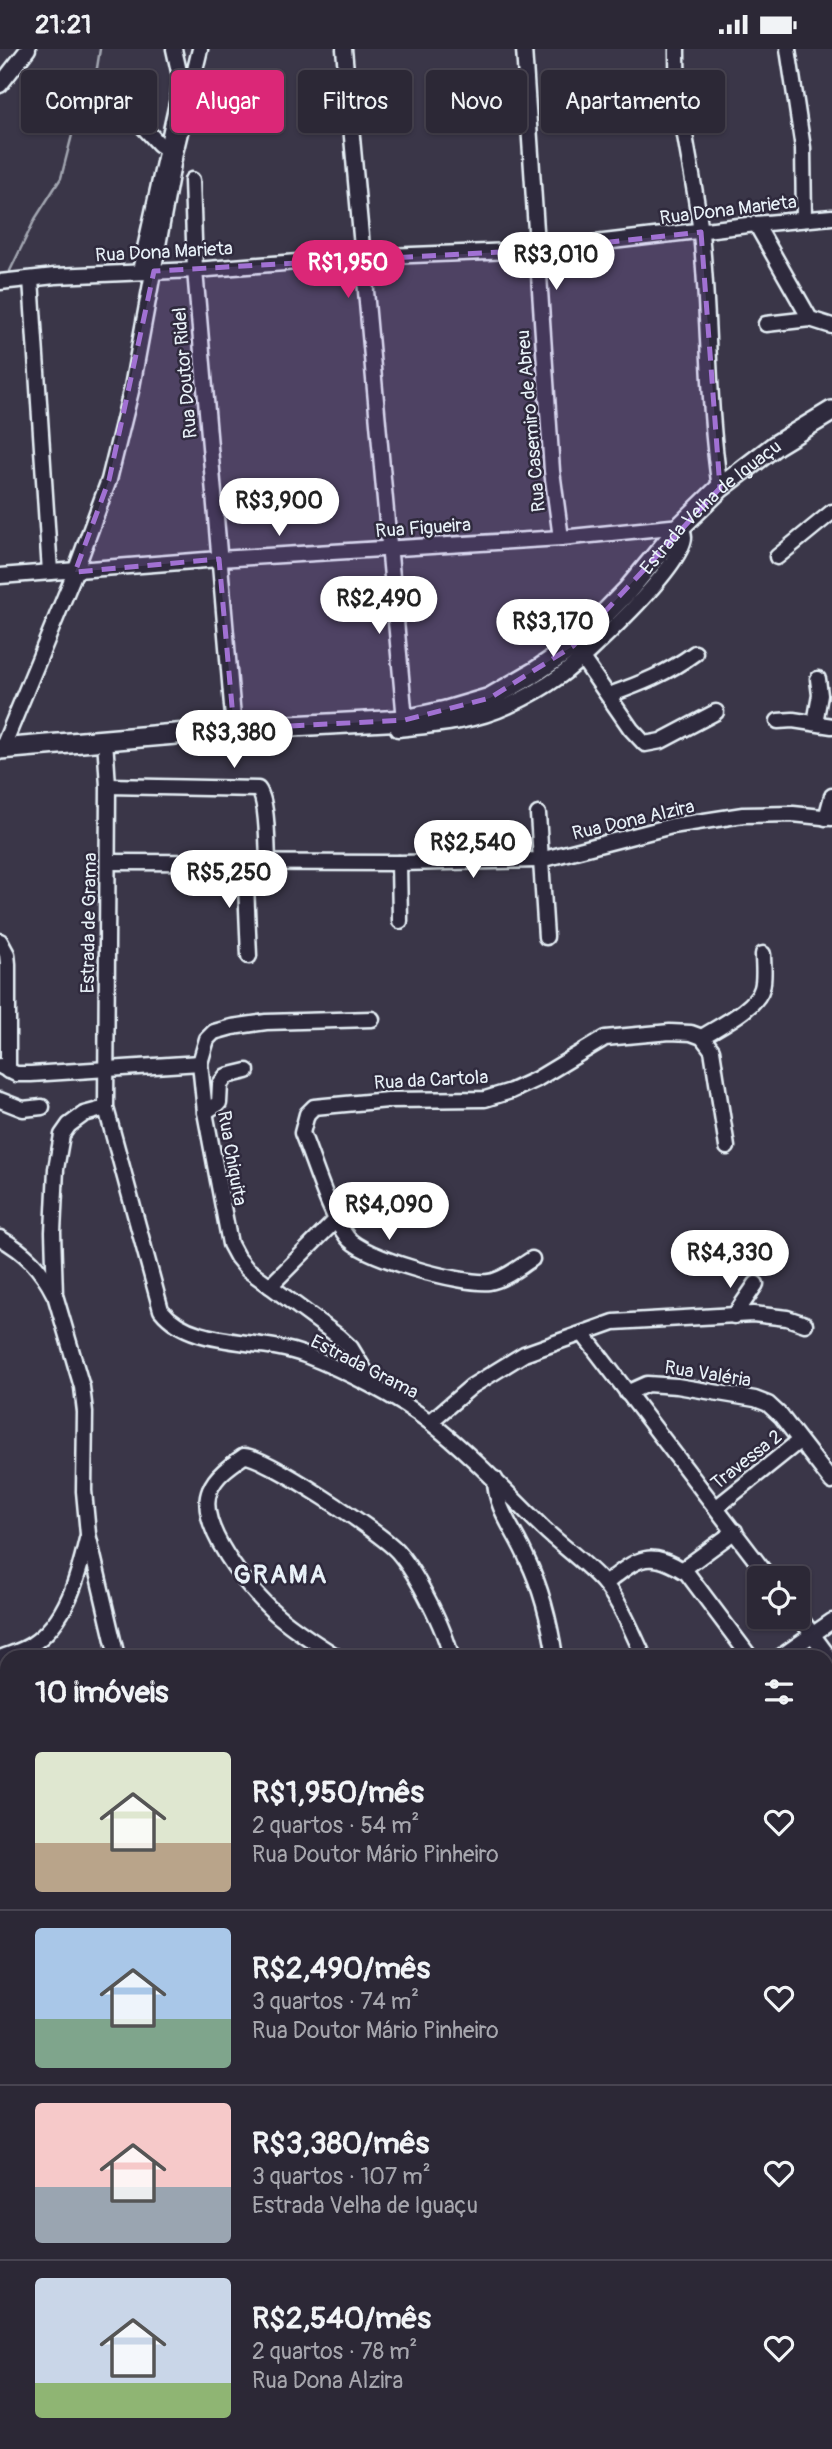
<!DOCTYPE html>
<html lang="pt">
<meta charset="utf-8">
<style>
:root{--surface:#2c2836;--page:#383442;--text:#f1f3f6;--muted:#a6a6ad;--line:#484451;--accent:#db2777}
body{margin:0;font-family:Pangolin,sans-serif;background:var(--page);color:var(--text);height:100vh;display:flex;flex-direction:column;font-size:26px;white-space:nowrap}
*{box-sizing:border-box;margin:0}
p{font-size:23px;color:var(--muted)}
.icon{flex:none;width:38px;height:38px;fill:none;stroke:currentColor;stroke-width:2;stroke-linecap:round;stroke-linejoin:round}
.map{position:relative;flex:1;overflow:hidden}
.panel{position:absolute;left:0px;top:1601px;width:833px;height:800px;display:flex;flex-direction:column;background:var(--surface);border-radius:21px 21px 0 0;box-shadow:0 2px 5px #0004,0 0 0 2px var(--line)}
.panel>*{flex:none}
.top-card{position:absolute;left:21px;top:21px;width:791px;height:63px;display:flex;gap:14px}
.tools{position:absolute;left:747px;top:1517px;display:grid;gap:14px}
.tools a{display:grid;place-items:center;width:63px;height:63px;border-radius:7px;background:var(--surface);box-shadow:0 2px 5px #0004,0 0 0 2px var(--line);font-size:35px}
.price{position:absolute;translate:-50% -60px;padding:0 16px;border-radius:24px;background:#fff;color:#222;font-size:23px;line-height:46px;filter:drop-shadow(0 2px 4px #0008)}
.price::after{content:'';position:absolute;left:50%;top:42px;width:21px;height:16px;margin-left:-10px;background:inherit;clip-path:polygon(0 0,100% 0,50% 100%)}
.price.on{background:var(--accent);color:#fff}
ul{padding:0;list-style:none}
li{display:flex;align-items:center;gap:21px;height:175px;padding:0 35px}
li+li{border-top:2px solid var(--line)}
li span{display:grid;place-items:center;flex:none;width:196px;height:140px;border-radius:7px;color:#555}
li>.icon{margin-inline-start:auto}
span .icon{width:84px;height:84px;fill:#fffc;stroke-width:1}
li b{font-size:30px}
h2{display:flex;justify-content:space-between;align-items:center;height:84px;padding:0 35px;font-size:30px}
.pill{padding:0 24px;border-radius:7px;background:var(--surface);box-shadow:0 2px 5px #0004,0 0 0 2px var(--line);font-size:24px;line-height:63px}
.pill.on{background:var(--accent);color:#fff}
.status{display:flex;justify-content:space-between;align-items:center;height:49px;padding:0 35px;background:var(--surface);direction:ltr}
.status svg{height:19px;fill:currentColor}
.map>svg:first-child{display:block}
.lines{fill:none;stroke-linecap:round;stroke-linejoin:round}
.stream{stroke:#a2a6b1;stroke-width:2.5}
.minor-casing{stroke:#e8f1f8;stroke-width:19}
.major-casing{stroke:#e8f1f8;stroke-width:24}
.minor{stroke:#2f2a3d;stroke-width:14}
.major{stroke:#2f2a3d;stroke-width:19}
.marked{fill:#a171d3;fill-opacity:0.2;stroke:#a171d3;stroke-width:5;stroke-dasharray:14 9;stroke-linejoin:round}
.labels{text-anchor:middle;stroke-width:5;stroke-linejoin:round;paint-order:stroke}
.street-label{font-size:19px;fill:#e8f1f8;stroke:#2f2a3d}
.district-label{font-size:26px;font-weight:bold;letter-spacing:2px;fill:#e8f1f8;stroke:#2f2a3d}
</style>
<div class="status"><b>21:21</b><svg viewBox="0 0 49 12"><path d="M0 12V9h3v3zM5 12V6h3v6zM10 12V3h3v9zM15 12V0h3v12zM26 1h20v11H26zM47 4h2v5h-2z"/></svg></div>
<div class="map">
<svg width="832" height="2400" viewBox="0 0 832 2400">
<rect width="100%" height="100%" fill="#3a3648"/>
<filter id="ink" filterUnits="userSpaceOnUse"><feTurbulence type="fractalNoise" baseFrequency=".0143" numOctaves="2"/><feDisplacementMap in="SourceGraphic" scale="14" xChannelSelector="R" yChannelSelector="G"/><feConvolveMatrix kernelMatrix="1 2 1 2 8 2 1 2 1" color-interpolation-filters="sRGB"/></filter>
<g filter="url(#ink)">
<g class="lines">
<polyline class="stream" points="7,228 35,170 61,129 72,86 97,19 100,0"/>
<defs>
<g id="minor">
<polyline points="344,0 405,671"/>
<polyline points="524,0 552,422 561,489"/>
<path d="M677,0C676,62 694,123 701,185C710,269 707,355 720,439"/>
<polyline points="788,0 803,99 804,170"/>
<polyline points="0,36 28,0"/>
<polyline points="121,54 159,95 170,102"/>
<polyline points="192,131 195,221 234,680"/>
<polyline points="756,175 810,270 832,277"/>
<polyline points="140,222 179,45 180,27 174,0"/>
<polyline points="31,230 50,523"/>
<polyline points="0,233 55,227 195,221 362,208 536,201 756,175 832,168"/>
<polyline points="766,275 810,270"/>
<polyline points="777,508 832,463"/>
<path d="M0,527L219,510L561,489L681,477C682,481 684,484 684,488C684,516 585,609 560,627C545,638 525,649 508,657C474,673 435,676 398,680"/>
<polyline points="582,609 631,680 645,695 661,692 716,663"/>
<path d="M609,646C640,635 668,624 695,604"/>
<polyline points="778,672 793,671 832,677"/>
<polyline points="815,674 820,646 818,630"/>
<path d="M105,690L108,737L106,1059L161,1261C192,1300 260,1288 305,1306C344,1321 398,1348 431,1374C472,1406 507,1444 544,1480C563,1498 586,1514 603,1533C620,1552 633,1585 644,1608"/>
<polyline points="2,700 75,523 109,431 132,338 175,104 200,0"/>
<path d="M108,737L258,740C268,752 267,796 268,813"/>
<polyline points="538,765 546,888"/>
<polyline points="826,769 832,747"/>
<polyline points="108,813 399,814 540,811 672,777 743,766 793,765 832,769"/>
<polyline points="245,813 249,907"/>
<polyline points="399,814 400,872"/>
<polyline points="0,892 7,905 8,915 8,1022"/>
<polyline points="372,970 266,973 232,978 214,983 207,990 200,1014 205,1063 230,1195 237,1208 247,1220 338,1287 351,1299 374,1337"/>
<path d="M702,988C719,977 757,959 762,939C765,928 763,916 763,905"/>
<polyline points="0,1017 16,1025 31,1025 200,1014"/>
<polyline points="0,1051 23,1060 42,1058"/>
<polyline points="106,1059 84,1065 69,1076 62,1086 56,1120 53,1183 55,1246 82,1338 85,1363 84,1442 88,1485 117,1608"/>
<polyline points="205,1063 219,1054 220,1035 226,1027 247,1022"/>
<path d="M0,1189C25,1203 41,1219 54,1245"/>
<path d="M532,1210C519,1218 504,1231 489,1233C463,1236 362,1209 347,1188C329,1165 314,1113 302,1084L307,1065L314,1058L388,1051L485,1050L511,1042L537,1030L605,989L670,983L691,984L702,988L712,1001L727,1098"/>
<polyline points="270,1237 336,1171"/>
<polyline points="734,1267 756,1235"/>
<polyline points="583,1285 770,1530"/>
<polyline points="627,1344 647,1335 677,1337 755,1350 768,1355 781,1367 832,1433"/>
<polyline points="430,1373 472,1337 524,1305 614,1273 753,1265 787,1269 805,1275"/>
<path d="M495,1430C495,1460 516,1483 527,1510C542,1541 550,1574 555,1608"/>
<polyline points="717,1458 799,1392"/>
<polyline points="682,1521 735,1482"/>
<path d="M605,1535C638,1509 649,1499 687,1524L750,1608"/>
<polyline points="798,1566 832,1612"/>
<path d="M337,1608C316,1594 294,1581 275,1564C250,1542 195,1476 210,1441C216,1426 231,1416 244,1407C264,1406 383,1485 398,1503C417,1525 445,1580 451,1608"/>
<polyline points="780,1608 832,1572"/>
<path d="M0,1609C10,1605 22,1602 31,1596C67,1573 78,1528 87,1490"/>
<polyline points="0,1696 7,1709"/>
<polyline points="0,1739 7,1735"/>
<polyline points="826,1778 832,1786"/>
<polyline points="0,1855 7,1856"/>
<polyline points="826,1961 832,1968"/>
<polyline points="0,2116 7,2113"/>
<polyline points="0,2158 7,2133"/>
<polyline points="826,2176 832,2175"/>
<polyline points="0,2182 7,2184"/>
<polyline points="826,2224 832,2252"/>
<polyline points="474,2394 505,2400"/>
<polyline points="787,2394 790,2400"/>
<polyline points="61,2400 62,2394"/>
<polyline points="161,2400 162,2394"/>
<polyline points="259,2400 260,2394"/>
</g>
<g id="major">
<path id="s1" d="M0,700L234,680L405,671L446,662L490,649L535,623L573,597L627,542L681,477L720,439L776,396L832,362"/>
</g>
</defs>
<use href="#minor" class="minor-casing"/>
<use href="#major" class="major-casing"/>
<use href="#minor" class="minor"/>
<use href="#major" class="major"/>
</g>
</g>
<path class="marked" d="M701,183L720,439L573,597L490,649L405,671L234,680L219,510L75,523L109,431L154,222L536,201Z"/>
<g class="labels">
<g class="street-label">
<text transform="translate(728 160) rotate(-7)" y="7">Rua Dona Marieta</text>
<text transform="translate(164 202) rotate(-3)" y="7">Rua Dona Marieta</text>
<text transform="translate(184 324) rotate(-95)" y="7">Rua Doutor Ridel</text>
<text transform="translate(530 372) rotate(-95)" y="7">Rua Casemiro de Abreu</text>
<text dy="7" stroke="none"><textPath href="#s1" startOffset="788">Estrada Velha de Iguaçu</textPath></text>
<text transform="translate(423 478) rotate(-4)" y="7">Rua Figueira</text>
<text transform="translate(633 770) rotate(-13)" y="7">Rua Dona Alzira</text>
<text transform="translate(88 874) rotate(-89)" y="7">Estrada de Grama</text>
<text transform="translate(431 1030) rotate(-3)" y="7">Rua da Cartola</text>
<text transform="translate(233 1109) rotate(80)" y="7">Rua Chiquita</text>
<text transform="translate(365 1317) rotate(27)" y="7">Estrada Grama</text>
<text transform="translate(708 1324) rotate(9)" y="7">Rua Valéria</text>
<text transform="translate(746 1410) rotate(-38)" y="7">Travessa 2</text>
</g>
<g class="district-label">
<text x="281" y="1534">GRAMA</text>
</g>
</g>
</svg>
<div class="tools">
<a><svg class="icon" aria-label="locate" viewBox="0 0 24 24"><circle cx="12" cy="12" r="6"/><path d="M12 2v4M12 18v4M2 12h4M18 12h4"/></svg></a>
</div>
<b class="price" style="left:556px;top:243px">R$3,010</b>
<b class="price on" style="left:348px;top:251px">R$1,950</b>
<b class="price" style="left:279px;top:489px">R$3,900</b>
<b class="price" style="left:379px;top:587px">R$2,490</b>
<b class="price" style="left:553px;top:610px">R$3,170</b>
<b class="price" style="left:234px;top:721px">R$3,380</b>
<b class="price" style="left:473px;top:831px">R$2,540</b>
<b class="price" style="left:229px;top:861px">R$5,250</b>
<b class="price" style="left:389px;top:1193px">R$4,090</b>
<b class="price" style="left:730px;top:1241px">R$4,330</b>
<div class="top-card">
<a class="pill">Comprar</a>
<a class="pill on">Alugar</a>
<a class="pill">Filtros</a>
<a class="pill">Novo</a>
<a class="pill">Apartamento</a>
</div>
<section class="panel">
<h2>10 imóveis<svg class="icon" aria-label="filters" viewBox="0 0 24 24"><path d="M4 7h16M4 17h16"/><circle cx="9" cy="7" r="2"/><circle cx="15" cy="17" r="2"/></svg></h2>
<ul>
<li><span style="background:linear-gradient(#dfe7d0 65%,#b9a48a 0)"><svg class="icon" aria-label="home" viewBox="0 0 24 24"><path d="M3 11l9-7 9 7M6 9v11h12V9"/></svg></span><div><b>R$1,950/mês</b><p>2 quartos · 54 m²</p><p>Rua Doutor Mário Pinheiro</p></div><svg class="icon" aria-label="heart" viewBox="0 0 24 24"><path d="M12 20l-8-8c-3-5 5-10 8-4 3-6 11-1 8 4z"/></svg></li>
<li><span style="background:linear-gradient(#a9c7e8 65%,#7fa58c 0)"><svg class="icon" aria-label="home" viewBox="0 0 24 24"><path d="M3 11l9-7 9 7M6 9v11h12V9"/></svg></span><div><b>R$2,490/mês</b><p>3 quartos · 74 m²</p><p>Rua Doutor Mário Pinheiro</p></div><svg class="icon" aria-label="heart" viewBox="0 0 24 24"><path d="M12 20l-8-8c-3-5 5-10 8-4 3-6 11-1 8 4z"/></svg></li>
<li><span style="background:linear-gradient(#f6c9c9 60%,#9aa5b1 0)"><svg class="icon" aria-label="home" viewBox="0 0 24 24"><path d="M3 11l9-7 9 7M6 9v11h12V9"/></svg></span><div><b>R$3,380/mês</b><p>3 quartos · 107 m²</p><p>Estrada Velha de Iguaçu</p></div><svg class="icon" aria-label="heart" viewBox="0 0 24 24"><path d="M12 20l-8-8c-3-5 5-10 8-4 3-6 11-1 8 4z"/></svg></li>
<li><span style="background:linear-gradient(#c9d6e8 75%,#8fb573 0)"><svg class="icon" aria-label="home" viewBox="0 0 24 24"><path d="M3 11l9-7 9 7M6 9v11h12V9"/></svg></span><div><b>R$2,540/mês</b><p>2 quartos · 78 m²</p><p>Rua Dona Alzira</p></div><svg class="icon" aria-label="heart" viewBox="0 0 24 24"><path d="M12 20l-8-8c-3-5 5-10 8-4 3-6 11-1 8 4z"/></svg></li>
</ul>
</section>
</div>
